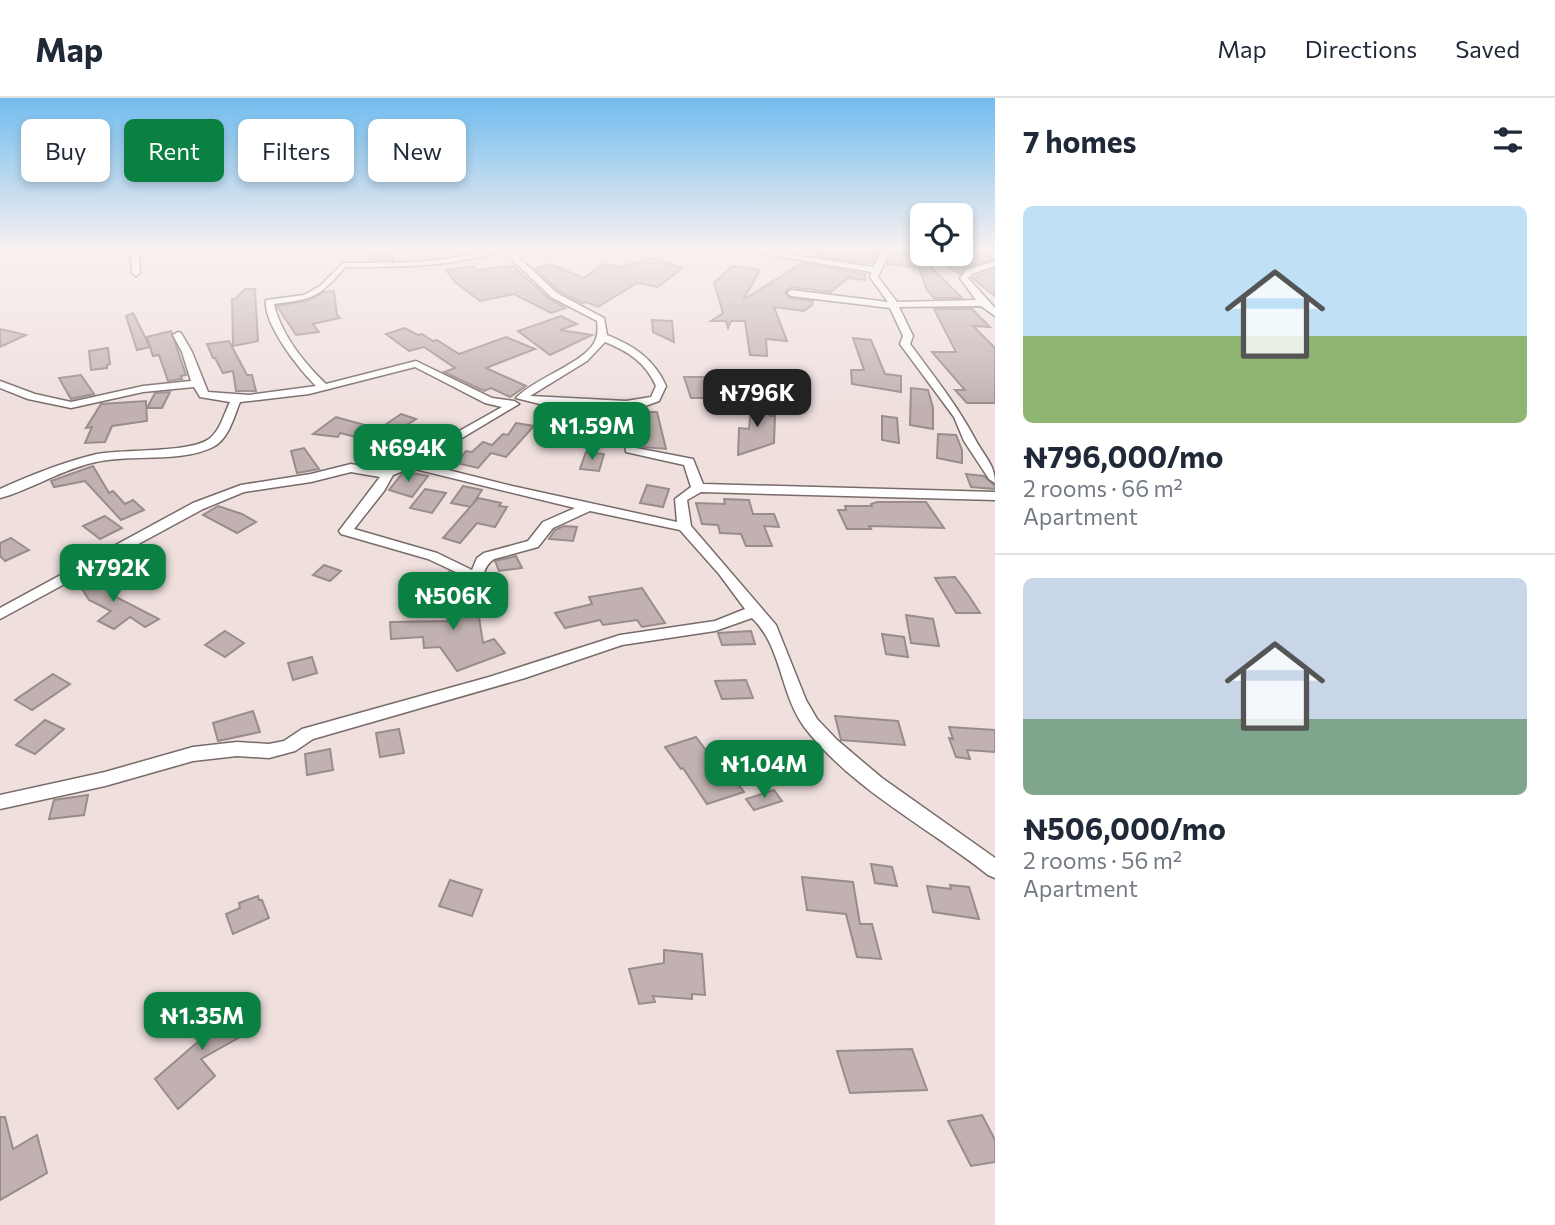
<!DOCTYPE html>
<meta charset="utf-8">
<style>
:root{--surface:#fff;--page:#f2f2f3;--text:#1f2937;--muted:#747a83;--line:#e0e1e3;--accent:#0b8043}
body{margin:0;font-family:Commissioner,sans-serif;background:var(--page);color:var(--text);height:100vh;display:flex;flex-direction:column;font-size:26px;white-space:nowrap}
*{box-sizing:border-box;margin:0}
p{font-size:23px;color:var(--muted)}
.icon{flex:none;width:38px;height:38px;fill:none;stroke:currentColor;stroke-width:2;stroke-linecap:round;stroke-linejoin:round}
.map{position:relative;flex:1;overflow:hidden}
.details{display:flex;flex-direction:column;background:var(--surface);width:560px}
.details>*{flex:none}
.top-card{position:absolute;left:21px;top:21px;width:665px;height:63px;display:flex;gap:14px}
.controls{position:absolute;left:910px;top:105px;display:grid;gap:14px}
.controls a{display:grid;place-items:center;width:63px;height:63px;border-radius:10px;background:var(--surface);box-shadow:0 4px 10px #0003;font-size:35px}
.price{position:absolute;translate:-50% -60px;padding:0 16px;border-radius:14px;background:var(--accent);color:#fff;font-size:23px;line-height:46px;filter:drop-shadow(0 2px 4px #0008)}
.price::after{content:'';position:absolute;left:50%;top:42px;width:21px;height:16px;margin-left:-10px;background:inherit;clip-path:polygon(0 0,100% 0,50% 100%)}
.price.current{background:#222;color:#fff}
ul{padding:0;list-style:none}
li{display:grid;align-content:center;gap:14px;height:371px;padding:0 28px}
li+li{border-top:2px solid var(--line)}
li span{display:grid;place-items:center;height:217px;border-radius:10px;color:#555}
li>.icon{margin-inline-start:auto}
span .icon{width:126px;height:126px;fill:#fffc;stroke-width:1}
li b{font-size:30px}
h2{display:flex;justify-content:space-between;align-items:center;height:84px;padding:0 28px;font-size:30px}
.chip{padding:0 24px;border-radius:10px;background:var(--surface);box-shadow:0 4px 10px #0003;font-size:24px;line-height:63px}
.chip.current{background:var(--accent);color:#fff}
header{display:flex;align-items:center;gap:42px;box-sizing:border-box;height:98px;padding:0 35px;background:var(--surface);border-bottom:2px solid var(--line)}
header strong{font-size:33px}
nav{display:flex;gap:38px;margin-inline-start:auto;font-size:24px}
main{display:flex;flex:1;min-height:0}
.map>svg:first-child{display:block}
.building{fill:#c1b2b1;stroke:#9a8c8b;stroke-width:2}
.lines{fill:none;stroke-linecap:round;stroke-linejoin:round}
.minor-casing{stroke:#786b69;stroke-width:3}
.minor{fill:#fff;fill-rule:evenodd}
</style>
<header>
<strong>Map</strong>
<nav><a>Map</a><a>Directions</a><a>Saved</a></nav>
</header>
<main>
<div class="map">
<svg width="995" height="1127" viewBox="0 0 995 1127">
<rect width="100%" height="100%" fill="#efe0de"/>
<g class="building">
<polygon points="372,150 394,150 393,162 370,162"/>
<polygon points="826,150 884,150 873,164 866,165 814,158"/>
<polygon points="912,150 962,200 934,200 927,192 919,170 887,166 899,154 908,156 913,153"/>
<polygon points="982,154 995,161 965,169 960,176 928,156"/>
<polygon points="653,160 682,170 658,189 637,185 598,209 586,204 582,205 559,193 535,171 550,166 584,180 603,166 620,169"/>
<polygon points="802,165 865,176 865,182 848,180 831,194 791,189 785,193 789,200 813,203 812,207 804,213 774,209 787,243 766,241 767,258 750,257 745,223 731,223 728,230 726,223 711,223 723,215 714,185 732,168 760,172 743,202"/>
<polygon points="474,168 477,172 513,168 549,201 566,210 551,215 514,196 480,203 455,184 446,172"/>
<polygon points="995,171 995,198 972,180"/>
<polygon points="245,191 255,191 258,243 233,248 232,201 235,201"/>
<polygon points="334,193 337,217 340,220 313,226 319,234 296,237 277,208 307,203 324,194"/>
<polygon points="934,211 972,211 990,229 973,228 995,250 995,305 967,305 955,292 965,292 932,254 956,254"/>
<polygon points="133,215 150,249 147,239 171,233 186,277 181,278 182,281 168,283 159,257 153,258 150,249 137,252 126,218"/>
<polygon points="561,218 577,226 560,232 592,237 550,257 518,233"/>
<polygon points="652,222 672,223 674,244 653,234"/>
<polygon points="404,230 418,237 422,236 433,243 437,242 459,256 506,239 535,251 486,270 526,288 510,299 491,290 484,293 444,274 455,270 424,249 409,253 386,236"/>
<polygon points="0,231 26,237 0,249"/>
<polygon points="853,240 871,242 885,276 901,278 901,294 852,286 851,272 864,272"/>
<polygon points="229,243 247,277 252,277 256,293 236,293 233,273 223,275 215,260 213,260 207,246"/>
<polygon points="108,250 110,266 107,267 107,270 91,272 89,253"/>
<polygon points="81,277 94,296 71,301 59,280"/>
<polygon points="684,279 705,279 712,300 691,300"/>
<polygon points="911,290 928,292 933,310 933,331 910,327"/>
<polygon points="170,294 162,310 147,310 155,295"/>
<polygon points="752,302 767,303 770,318 775,318 774,345 738,357 739,330 749,331"/>
<polygon points="146,303 147,323 112,328 105,344 85,345 92,329 86,330 101,306"/>
<polygon points="642,314 657,314 666,351 643,349 637,323 644,323"/>
<polygon points="401,316 416,321 378,345 373,338 368,342 340,335 338,339 313,336 336,319 379,331"/>
<polygon points="882,318 897,320 899,345 882,342"/>
<polygon points="516,325 534,328 506,359 491,355 478,370 456,365 466,353 472,354 483,344 492,347 503,336 508,337"/>
<polygon points="938,336 956,337 962,352 962,365 937,360"/>
<polygon points="304,350 319,371 297,375 291,353"/>
<polygon points="586,354 604,356 599,373 580,371"/>
<polygon points="93,368 109,395 113,393 125,406 133,402 144,412 121,422 85,383 54,389 51,383"/>
<polygon points="407,374 428,378 412,399 389,392 401,377"/>
<polygon points="966,376 984,378 995,388 995,391 971,389"/>
<polygon points="647,387 669,391 663,409 640,405"/>
<polygon points="463,388 482,392 471,409 451,405"/>
<polygon points="425,391 446,395 432,415 410,410"/>
<polygon points="478,400 501,405 499,408 507,409 495,429 477,425 460,445 443,440"/>
<polygon points="724,401 749,402 753,416 774,416 779,429 764,428 772,448 746,448 741,436 720,435 718,427 702,426 696,405 725,406"/>
<polygon points="877,404 926,404 944,430 869,428 871,431 847,431 838,412 846,412 845,408 872,408 871,406"/>
<polygon points="218,408 242,416 256,424 237,435 203,417"/>
<polygon points="105,418 122,430 100,441 83,428"/>
<polygon points="564,428 577,429 573,443 549,441 555,432"/>
<polygon points="11,440 29,452 5,463 0,458 0,445"/>
<polygon points="516,458 522,470 499,473 495,463"/>
<polygon points="324,467 341,473 330,483 313,477"/>
<polygon points="449,474 456,477 469,499 473,512 478,513 483,545 494,541 505,555 457,573 440,549 424,550 423,539 391,541 390,524 453,523"/>
<polygon points="99,475 114,498 159,521 145,529 130,519 114,531 98,523 111,513 89,502 77,483"/>
<polygon points="955,479 969,498 980,515 956,515 935,480"/>
<polygon points="642,490 665,525 642,529 637,522 603,527 600,522 565,530 555,515 592,506 589,499"/>
<polygon points="906,517 933,521 939,548 911,545"/>
<polygon points="225,533 244,545 225,559 205,547"/>
<polygon points="751,533 755,546 722,547 718,535"/>
<polygon points="882,536 904,539 908,559 886,556"/>
<polygon points="312,559 317,575 293,582 288,565"/>
<polygon points="53,576 70,586 32,612 15,602"/>
<polygon points="746,582 753,600 722,601 715,583"/>
<polygon points="253,613 260,634 218,643 213,625"/>
<polygon points="835,618 898,623 905,647 841,642"/>
<polygon points="45,622 64,631 35,656 16,647"/>
<polygon points="949,629 995,632 995,654 967,652 970,661 956,659 949,640 953,641"/>
<polygon points="399,631 404,655 380,659 376,635"/>
<polygon points="696,639 723,675 732,678 744,694 707,706 683,670 681,671 665,649"/>
<polygon points="330,651 333,672 307,677 305,656"/>
<polygon points="774,692 782,703 754,712 746,701"/>
<polygon points="88,697 84,717 49,721 54,702"/>
<polygon points="871,766 892,769 897,788 875,785"/>
<polygon points="802,779 853,784 860,826 872,826 881,861 857,859 846,816 807,812"/>
<polygon points="450,782 482,792 472,818 439,808"/>
<polygon points="950,787 969,789 979,821 933,814 927,788 951,791"/>
<polygon points="258,798 259,802 262,802 269,820 233,836 226,816 240,810 239,805"/>
<polygon points="664,852 702,856 705,897 692,896 692,901 653,898 655,904 639,906 629,871 664,865"/>
<polygon points="232,899 247,935 201,961 215,978 178,1011 155,981 200,942 191,921"/>
<polygon points="912,951 927,992 850,995 837,953"/>
<polygon points="982,1017 995,1042 995,1064 971,1068 948,1023"/>
<polygon points="0,1019 5,1019 13,1051 37,1037 47,1075 0,1102"/>
</g>
<g class="lines">
<defs>
<g id="minor">
<polygon points="137,150 145,150 139,160 140,175 136,178 132,175 131,160"/>
<path d="M496,150H531L514,155L557,195L604,220L607,237C634,248 654,261 666,288L659,303L645,308L632,309L636,350L693,361L703,386L995,394V402L701,394L687,402L691,428L776,527L806,602L817,621L837,642L882,680L995,760V780L988,777C928,729 853,692 805,630C780,597 782,548 752,520L715,533L622,547L525,580L313,641L295,653L269,660L237,658L193,663L105,688L0,711V697L105,674L193,649L237,644L269,646L284,643L302,631L489,579L620,537L715,523L745,511L719,476L680,432L590,413L553,430L538,449L494,461C477,473 485,490 487,507L485,510H475L468,484L458,475L428,461L341,436L339,433L380,379L351,374L311,384L244,394L203,411L0,521V510L193,405L241,387L311,376L351,366L383,372L406,363L502,309L485,305L415,269L309,296L240,304C234,318 229,341 213,349C181,365 131,356 96,364C62,371 33,391 0,400V391C31,377 63,364 97,356C123,351 190,355 209,341C220,333 224,316 230,304L200,299L194,289L143,294L71,310L28,301L0,290V283L35,296L71,304L143,288L191,283L182,254L173,237L178,234L181,235L192,254L208,294L249,297L316,288C299,271 263,226 266,202L304,197L320,188L343,165C396,165 445,166 496,150ZM503,153L551,199L597,223C598,231 598,238 594,245C582,266 535,280 516,300L540,306L621,309L626,354L684,367L691,389L675,401L677,424L512,388L420,365L519,306L514,303L492,300L416,263L326,286C304,265 281,236 274,206C313,201 319,200 345,169C400,169 450,169 503,153ZM605,244C628,253 646,265 656,288L651,299L626,303L530,298L587,263ZM411,370L575,410L543,424L528,443L484,455L477,460L472,472L437,455L354,431L384,393L393,377Z"/>
<path d="M890,150H900L887,159L878,179L897,204L976,202L960,180L966,172L995,163V168L972,176L968,180L995,210V218L981,208L899,209L913,238L910,246C933,277 957,307 975,341C983,357 995,366 995,385L989,381L964,343L954,319L900,246L903,238L890,210L791,198L787,195L791,192L888,204L870,179L871,174L758,155L762,153L873,169L881,155Z"/>
</g>
</defs>
<use href="#minor" class="minor-casing"/>
<use href="#minor" class="minor"/>
</g>
<linearGradient id="sky" x2="0" y2="1"><stop stop-color="#72bcee"/><stop offset="0.49" stop-color="#f8f1f0"/><stop offset="1" stop-color="#f8f1f0" stop-opacity="0"/></linearGradient>
<rect width="995" height="308" fill="url(#sky)"/>
</svg>
<div class="controls">
<a><svg class="icon" aria-label="locate" viewBox="0 0 24 24"><circle cx="12" cy="12" r="6"/><path d="M12 2v4M12 18v4M2 12h4M18 12h4"/></svg></a>
</div>
<b class="price current" style="left:757px;top:331px">₦796K</b>
<b class="price" style="left:592px;top:364px">₦1.59M</b>
<b class="price" style="left:408px;top:386px">₦694K</b>
<b class="price" style="left:113px;top:506px">₦792K</b>
<b class="price" style="left:453px;top:534px">₦506K</b>
<b class="price" style="left:764px;top:702px">₦1.04M</b>
<b class="price" style="left:202px;top:954px">₦1.35M</b>
<div class="top-card">
<a class="chip">Buy</a>
<a class="chip current">Rent</a>
<a class="chip">Filters</a>
<a class="chip">New</a>
</div>
</div>
<section class="details">
<h2>7 homes<svg class="icon" aria-label="filters" viewBox="0 0 24 24"><path d="M4 7h16M4 17h16"/><circle cx="9" cy="7" r="2"/><circle cx="15" cy="17" r="2"/></svg></h2>
<ul>
<li><span style="background:linear-gradient(#bfe0f5 60%,#8fb573 0)"><svg class="icon" aria-label="home" viewBox="0 0 24 24"><path d="M3 11l9-7 9 7M6 9v11h12V9"/></svg></span><div><b>₦796,000/mo</b><p>2 rooms · 66 m²</p><p>Apartment</p></div></li>
<li><span style="background:linear-gradient(#c9d6e8 65%,#7fa58c 0)"><svg class="icon" aria-label="home" viewBox="0 0 24 24"><path d="M3 11l9-7 9 7M6 9v11h12V9"/></svg></span><div><b>₦506,000/mo</b><p>2 rooms · 56 m²</p><p>Apartment</p></div></li>
</ul>
</section>
</main>
